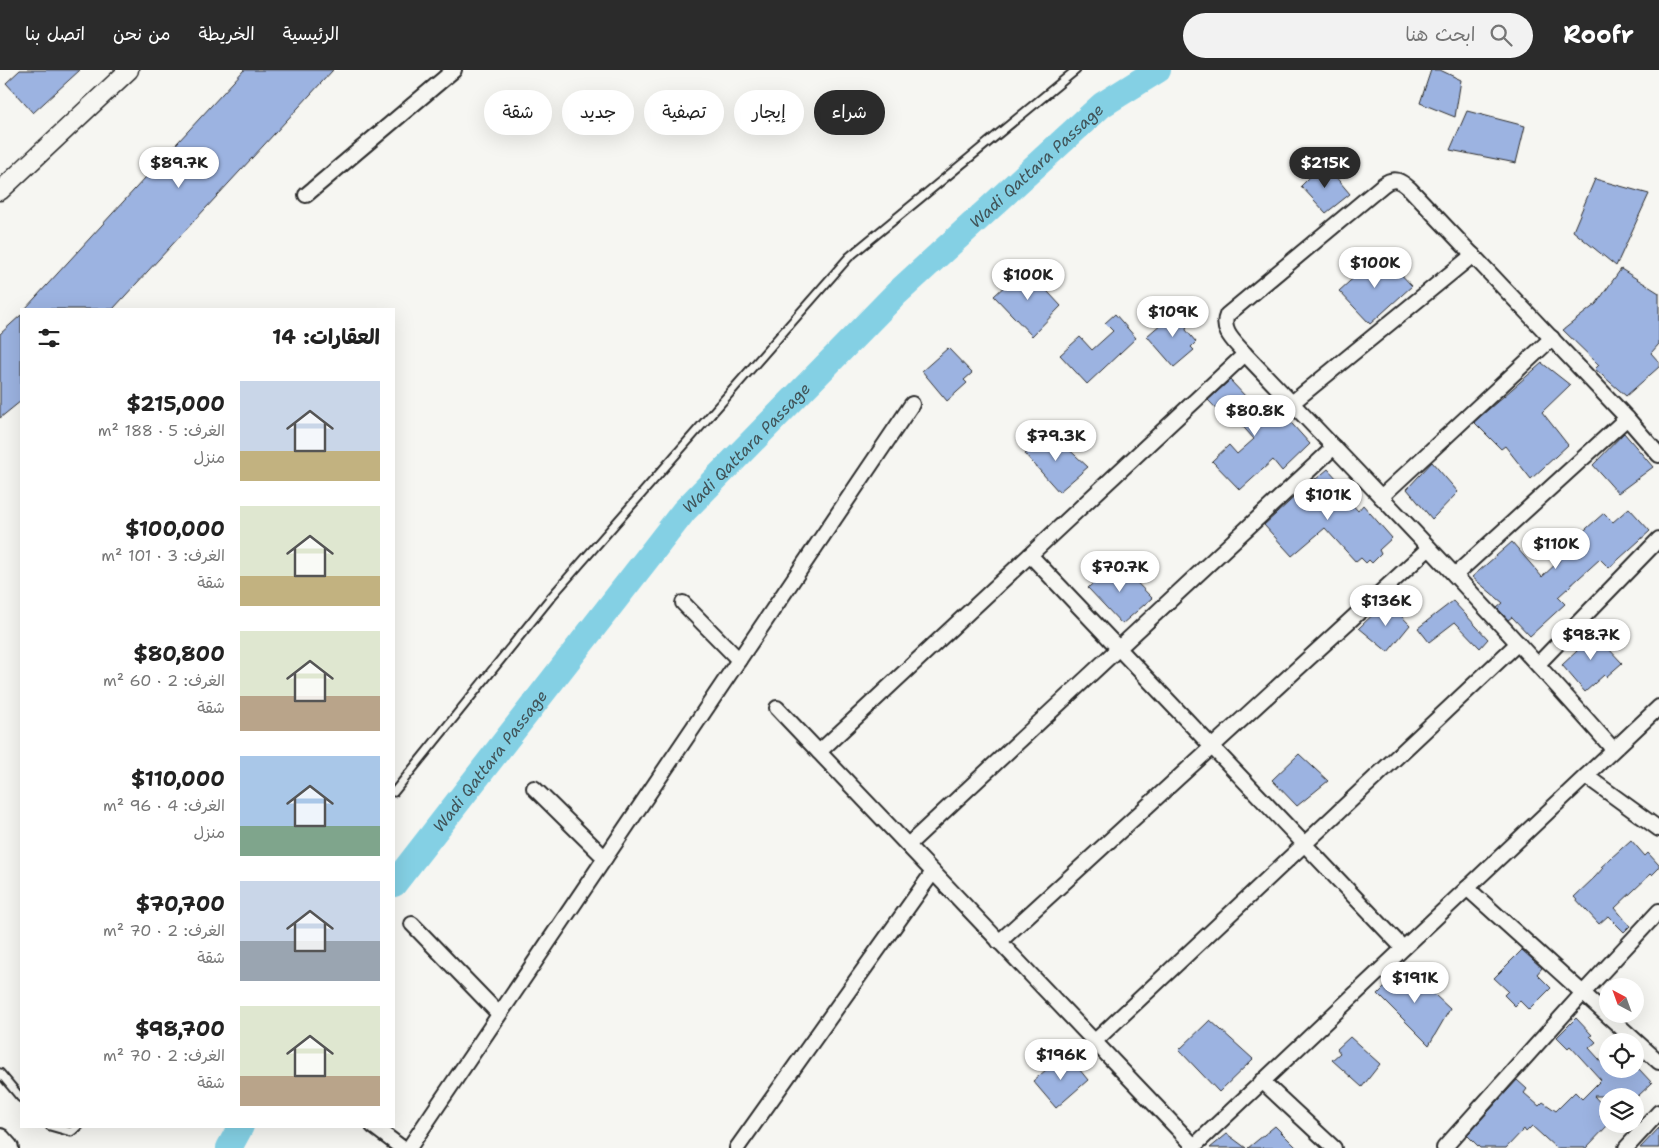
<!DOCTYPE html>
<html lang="ar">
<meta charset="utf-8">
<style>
:root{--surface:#fff;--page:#f2f2f2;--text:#222;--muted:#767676;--accent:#2b2b2b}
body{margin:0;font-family:"Shantell Sans","Playpen Sans Arabic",sans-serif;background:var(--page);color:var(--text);direction:rtl;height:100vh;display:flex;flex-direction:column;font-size:19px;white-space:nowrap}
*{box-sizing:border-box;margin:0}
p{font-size:16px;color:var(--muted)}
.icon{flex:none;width:28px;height:28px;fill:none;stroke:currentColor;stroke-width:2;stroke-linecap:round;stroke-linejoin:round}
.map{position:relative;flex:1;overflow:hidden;direction:ltr}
.drawer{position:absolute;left:20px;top:238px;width:375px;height:820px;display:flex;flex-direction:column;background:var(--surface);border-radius:0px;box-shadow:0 5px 20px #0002;direction:rtl}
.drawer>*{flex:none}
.hud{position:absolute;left:410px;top:20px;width:475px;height:45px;direction:rtl;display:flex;gap:10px}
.needle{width:32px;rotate:319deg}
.controls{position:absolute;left:1599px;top:908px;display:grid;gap:10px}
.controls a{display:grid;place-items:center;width:45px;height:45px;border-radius:50%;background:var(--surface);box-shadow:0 5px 20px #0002;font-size:25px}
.price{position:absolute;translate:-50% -42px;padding:0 11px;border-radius:18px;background:#fff;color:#222;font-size:16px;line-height:32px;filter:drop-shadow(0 1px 2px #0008)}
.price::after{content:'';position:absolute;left:50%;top:30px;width:15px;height:11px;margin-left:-8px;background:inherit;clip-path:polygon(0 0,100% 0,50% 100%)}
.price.active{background:var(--accent);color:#fff}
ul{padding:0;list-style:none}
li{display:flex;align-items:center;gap:15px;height:125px;padding:0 15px}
li span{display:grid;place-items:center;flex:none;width:140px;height:100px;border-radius:0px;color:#555}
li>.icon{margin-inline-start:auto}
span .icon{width:60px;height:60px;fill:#fffc;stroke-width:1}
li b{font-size:21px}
h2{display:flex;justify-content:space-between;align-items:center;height:60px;padding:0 15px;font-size:21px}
.chip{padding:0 18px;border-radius:22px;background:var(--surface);box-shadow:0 5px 20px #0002;font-size:18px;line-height:45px}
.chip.active{background:var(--accent);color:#fff}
header{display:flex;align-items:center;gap:30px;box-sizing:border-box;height:70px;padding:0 25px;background:var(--accent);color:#fff}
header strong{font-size:24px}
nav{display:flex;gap:28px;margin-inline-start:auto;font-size:18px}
.search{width:350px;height:45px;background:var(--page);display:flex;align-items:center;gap:12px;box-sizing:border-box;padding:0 18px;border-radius:28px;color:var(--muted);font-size:19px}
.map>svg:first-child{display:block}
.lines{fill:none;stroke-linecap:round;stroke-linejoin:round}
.river{stroke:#84d0e4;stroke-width:26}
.building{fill:#9cb3e1;stroke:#2b2b2b}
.service-casing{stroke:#2b2b2b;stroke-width:11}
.minor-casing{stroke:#2b2b2b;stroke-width:18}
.tertiary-casing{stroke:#2b2b2b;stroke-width:21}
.secondary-casing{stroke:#2b2b2b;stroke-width:24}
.service{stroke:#f6f6f2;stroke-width:7}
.minor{stroke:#f6f6f2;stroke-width:14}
.tertiary{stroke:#f6f6f2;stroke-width:18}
.secondary{stroke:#f6f6f2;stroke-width:20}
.labels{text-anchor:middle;stroke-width:4.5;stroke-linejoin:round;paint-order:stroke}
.water-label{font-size:16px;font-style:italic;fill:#415459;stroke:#f6f6f2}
</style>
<header>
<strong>Roofr</strong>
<div class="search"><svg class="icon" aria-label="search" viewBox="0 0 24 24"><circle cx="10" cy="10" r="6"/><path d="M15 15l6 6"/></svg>ابحث هنا</div>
<nav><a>الرئيسية</a><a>الخريطة</a><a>من نحن</a><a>اتصل بنا</a></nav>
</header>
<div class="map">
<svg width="1659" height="1078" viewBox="0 0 1659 1078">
<rect width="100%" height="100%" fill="#f6f6f2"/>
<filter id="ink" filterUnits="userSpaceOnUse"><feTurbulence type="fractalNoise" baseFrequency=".02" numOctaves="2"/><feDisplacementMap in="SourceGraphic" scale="10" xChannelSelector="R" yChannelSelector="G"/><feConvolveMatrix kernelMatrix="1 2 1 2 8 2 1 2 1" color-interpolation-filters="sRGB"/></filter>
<g filter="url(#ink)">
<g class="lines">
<g class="river">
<path id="s1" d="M394,814L684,441L896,224L1102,35L1158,0"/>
<polyline points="229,1078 241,1056"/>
</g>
</g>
<g class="building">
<polygon points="20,0 80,0 33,43 6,13"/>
<polygon points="244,0 333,0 113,239 25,239"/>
<polygon points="1431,0 1440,0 1461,10 1455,47 1420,33"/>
<polygon points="1467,41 1525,56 1516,93 1450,80"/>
<polygon points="1324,93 1350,124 1326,143 1301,116"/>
<polygon points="1595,109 1649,124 1616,196 1573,161"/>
<polygon points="1381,183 1412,216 1370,254 1339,221"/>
<polygon points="1025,197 1061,236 1032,266 994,226"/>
<polygon points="1621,199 1659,223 1659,274 1651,283 1659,292 1659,297 1626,326 1595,299 1599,295 1563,260 1596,234"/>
<polygon points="1172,238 1187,256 1186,260 1196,272 1191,277 1194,280 1174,297 1147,266 1162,253 1160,248"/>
<polygon points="1115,244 1136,268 1087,314 1060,285 1080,267 1092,280 1113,261 1105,253"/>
<polygon points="21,245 21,331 0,348 0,264"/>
<polygon points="948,278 972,303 964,310 967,313 947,331 922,301"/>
<polygon points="1542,293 1570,315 1542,342 1568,375 1531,409 1505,376 1501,379 1474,352"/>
<polygon points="1230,310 1265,347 1276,336 1310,374 1282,401 1273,390 1240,420 1212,391 1229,375 1237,384 1254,369 1237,350 1232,355 1208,330"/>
<polygon points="1051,363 1088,397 1059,422 1025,384"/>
<polygon points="1624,363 1653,397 1618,423 1593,395"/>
<polygon points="1432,392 1458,422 1432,449 1407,419"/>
<polygon points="1328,399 1339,411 1335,415 1358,441 1363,435 1392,468 1379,480 1381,484 1372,493 1369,490 1366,493 1361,488 1356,492 1325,458 1292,486 1264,455 1315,408 1316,409"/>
<polygon points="1629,438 1650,461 1609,498 1600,489 1558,527 1565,534 1530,566 1512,547 1508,550 1497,538 1503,533 1472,507 1512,472 1542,507 1560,490 1558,487 1571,475 1570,473 1604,443 1613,452"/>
<polygon points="1116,491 1152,528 1122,554 1088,518"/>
<polygon points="1387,531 1410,555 1388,582 1359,558"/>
<polygon points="1453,531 1488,569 1480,578 1455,552 1429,572 1418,558"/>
<polygon points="1582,561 1591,571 1599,564 1609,575 1607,577 1622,593 1606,607 1604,605 1585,622 1562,595 1577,581 1571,573"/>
<polygon points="1299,684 1328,711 1297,736 1272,710"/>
<polygon points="1631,770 1645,786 1648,783 1659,795 1659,798 1652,805 1651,804 1615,838 1630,856 1624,862 1608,846 1599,854 1574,827 1595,807 1603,798 1601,797"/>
<polygon points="1522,880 1542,898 1537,904 1551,918 1529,940 1520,931 1515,936 1504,925 1508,921 1494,908"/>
<polygon points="1405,897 1450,939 1429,975 1378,924"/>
<polygon points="1576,948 1592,965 1590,966 1596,972 1589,978 1608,999 1639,999 1652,1013 1638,1026 1594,1026 1606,1039 1600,1045 1609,1054 1586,1078 1556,1078 1532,1056 1526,1062 1524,1059 1506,1078 1480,1078 1467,1065 1517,1010 1527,1019 1524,1023 1539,1036 1543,1032 1556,1041 1575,1022 1582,1029 1601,1010 1570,976 1568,978 1557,967"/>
<polygon points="1210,950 1253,989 1219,1022 1179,980"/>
<polygon points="1350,967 1380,994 1362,1017 1332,990 1340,983 1337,979"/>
<polygon points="1066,983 1088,1010 1056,1038 1033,1011"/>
<polygon points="1275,1056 1297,1078 1248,1078"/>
<polygon points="1659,1058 1659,1078 1640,1078"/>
<polygon points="1227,1064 1246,1078 1210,1078"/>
</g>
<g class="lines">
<defs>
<g id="service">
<polyline points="394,722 552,526 849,187 1076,0"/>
<polyline points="0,1003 21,1028"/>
<polyline points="50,1056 71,1062 79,1056"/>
</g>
<g id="minor">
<polyline points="306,125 454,0"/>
<polyline points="1292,333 1473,185"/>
<polyline points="1381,427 1552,268"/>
<polyline points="1030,485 1403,878"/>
<polyline points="1455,505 1627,348"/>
<polyline points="683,533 739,590"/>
<polyline points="1538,594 1659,469"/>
<polyline points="777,638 1194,1076"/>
<path d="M1613,679C1494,544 1369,414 1245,284C1236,273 1220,261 1227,245L1383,115C1394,106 1401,111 1410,119L1627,348L1659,385"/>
<polyline points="819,682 1245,284"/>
<polyline points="1586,706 1659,759"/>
<polyline points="534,718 605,788"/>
<polyline points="908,775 1334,377"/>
<polyline points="1467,818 1659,992"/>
<polyline points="412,854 499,944"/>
<polyline points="999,872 1429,478"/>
<polyline points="1094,972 1518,573"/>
<polyline points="1262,1011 1334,1078"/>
<polyline points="373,1056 402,1078"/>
<polyline points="409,1078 912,334"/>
<polyline points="737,1078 933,802"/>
<polyline points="1192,1078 1659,637"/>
<polyline points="1444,1078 1583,923 1659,841"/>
<polyline points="1626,1078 1659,1042"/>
</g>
<polyline id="tertiary" points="0,121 129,0"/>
<polyline id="secondary" points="0,1069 8,1078"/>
</defs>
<use href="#service" class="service-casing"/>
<use href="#minor" class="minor-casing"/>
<use href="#tertiary" class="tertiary-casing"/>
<use href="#secondary" class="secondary-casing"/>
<use href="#service" class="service"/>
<use href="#minor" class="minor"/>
<use href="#tertiary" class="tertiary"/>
<use href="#secondary" class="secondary"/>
</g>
</g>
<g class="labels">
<g class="water-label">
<text dy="6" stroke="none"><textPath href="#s1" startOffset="966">Wadi Qattara Passage</textPath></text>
<text dy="6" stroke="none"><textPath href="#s1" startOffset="561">Wadi Qattara Passage</textPath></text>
<text dy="6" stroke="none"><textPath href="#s1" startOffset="156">Wadi Qattara Passage</textPath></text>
</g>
</g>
</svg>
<div class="controls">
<a><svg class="needle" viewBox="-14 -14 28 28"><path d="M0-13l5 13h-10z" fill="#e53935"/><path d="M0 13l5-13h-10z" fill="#767676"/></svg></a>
<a><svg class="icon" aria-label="locate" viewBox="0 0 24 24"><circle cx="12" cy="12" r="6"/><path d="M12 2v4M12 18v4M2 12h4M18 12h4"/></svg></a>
<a><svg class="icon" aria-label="layers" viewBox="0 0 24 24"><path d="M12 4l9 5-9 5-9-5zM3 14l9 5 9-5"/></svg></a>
</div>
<b class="price" style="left:179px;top:119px">$89.7K</b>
<b class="price active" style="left:1325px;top:119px">$215K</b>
<b class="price" style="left:1375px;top:219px">$100K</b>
<b class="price" style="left:1028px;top:231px">$100K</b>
<b class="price" style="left:1173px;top:268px">$109K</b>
<b class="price" style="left:1255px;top:367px">$80.8K</b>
<b class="price" style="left:1056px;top:392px">$79.3K</b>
<b class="price" style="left:1328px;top:451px">$101K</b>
<b class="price" style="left:1556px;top:500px">$110K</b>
<b class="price" style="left:1120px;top:523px">$70.7K</b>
<b class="price" style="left:1386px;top:557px">$136K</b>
<b class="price" style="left:1591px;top:591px">$98.7K</b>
<b class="price" style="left:1415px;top:934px">$191K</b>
<b class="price" style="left:1061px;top:1011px">$196K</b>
<div class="hud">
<a class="chip active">شراء</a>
<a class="chip">إيجار</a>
<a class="chip">تصفية</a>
<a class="chip">جديد</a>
<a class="chip">شقة</a>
</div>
<section class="drawer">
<h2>العقارات: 14<svg class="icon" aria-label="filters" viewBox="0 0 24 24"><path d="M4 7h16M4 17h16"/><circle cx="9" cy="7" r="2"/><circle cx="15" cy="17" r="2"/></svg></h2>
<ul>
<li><span style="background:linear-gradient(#c9d6e8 70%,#c2b280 0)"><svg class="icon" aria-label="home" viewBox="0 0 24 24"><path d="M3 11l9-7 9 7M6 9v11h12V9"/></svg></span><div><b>$215,000</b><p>الغرف: 5 · 188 m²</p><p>منزل</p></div></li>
<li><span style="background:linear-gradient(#dfe7d0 70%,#c2b280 0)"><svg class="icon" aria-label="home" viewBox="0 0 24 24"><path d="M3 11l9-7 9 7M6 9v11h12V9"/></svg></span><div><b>$100,000</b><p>الغرف: 3 · 101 m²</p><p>شقة</p></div></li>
<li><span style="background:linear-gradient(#dfe7d0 65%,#b9a48a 0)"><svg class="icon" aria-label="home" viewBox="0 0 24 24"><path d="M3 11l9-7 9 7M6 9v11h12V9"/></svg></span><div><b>$80,800</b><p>الغرف: 2 · 60 m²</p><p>شقة</p></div></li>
<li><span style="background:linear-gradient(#a9c7e8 70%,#7fa58c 0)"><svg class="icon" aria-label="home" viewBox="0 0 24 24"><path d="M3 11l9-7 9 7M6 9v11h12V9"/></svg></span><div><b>$110,000</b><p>الغرف: 4 · 96 m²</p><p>منزل</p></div></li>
<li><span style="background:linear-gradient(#c9d6e8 60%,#9aa5b1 0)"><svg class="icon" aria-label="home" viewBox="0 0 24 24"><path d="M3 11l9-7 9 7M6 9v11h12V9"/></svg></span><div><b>$70,700</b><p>الغرف: 2 · 70 m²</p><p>شقة</p></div></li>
<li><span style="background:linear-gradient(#dfe7d0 70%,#b9a48a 0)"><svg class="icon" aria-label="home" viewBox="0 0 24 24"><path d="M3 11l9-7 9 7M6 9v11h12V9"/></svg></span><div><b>$98,700</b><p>الغرف: 2 · 70 m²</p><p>شقة</p></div></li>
</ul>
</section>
</div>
